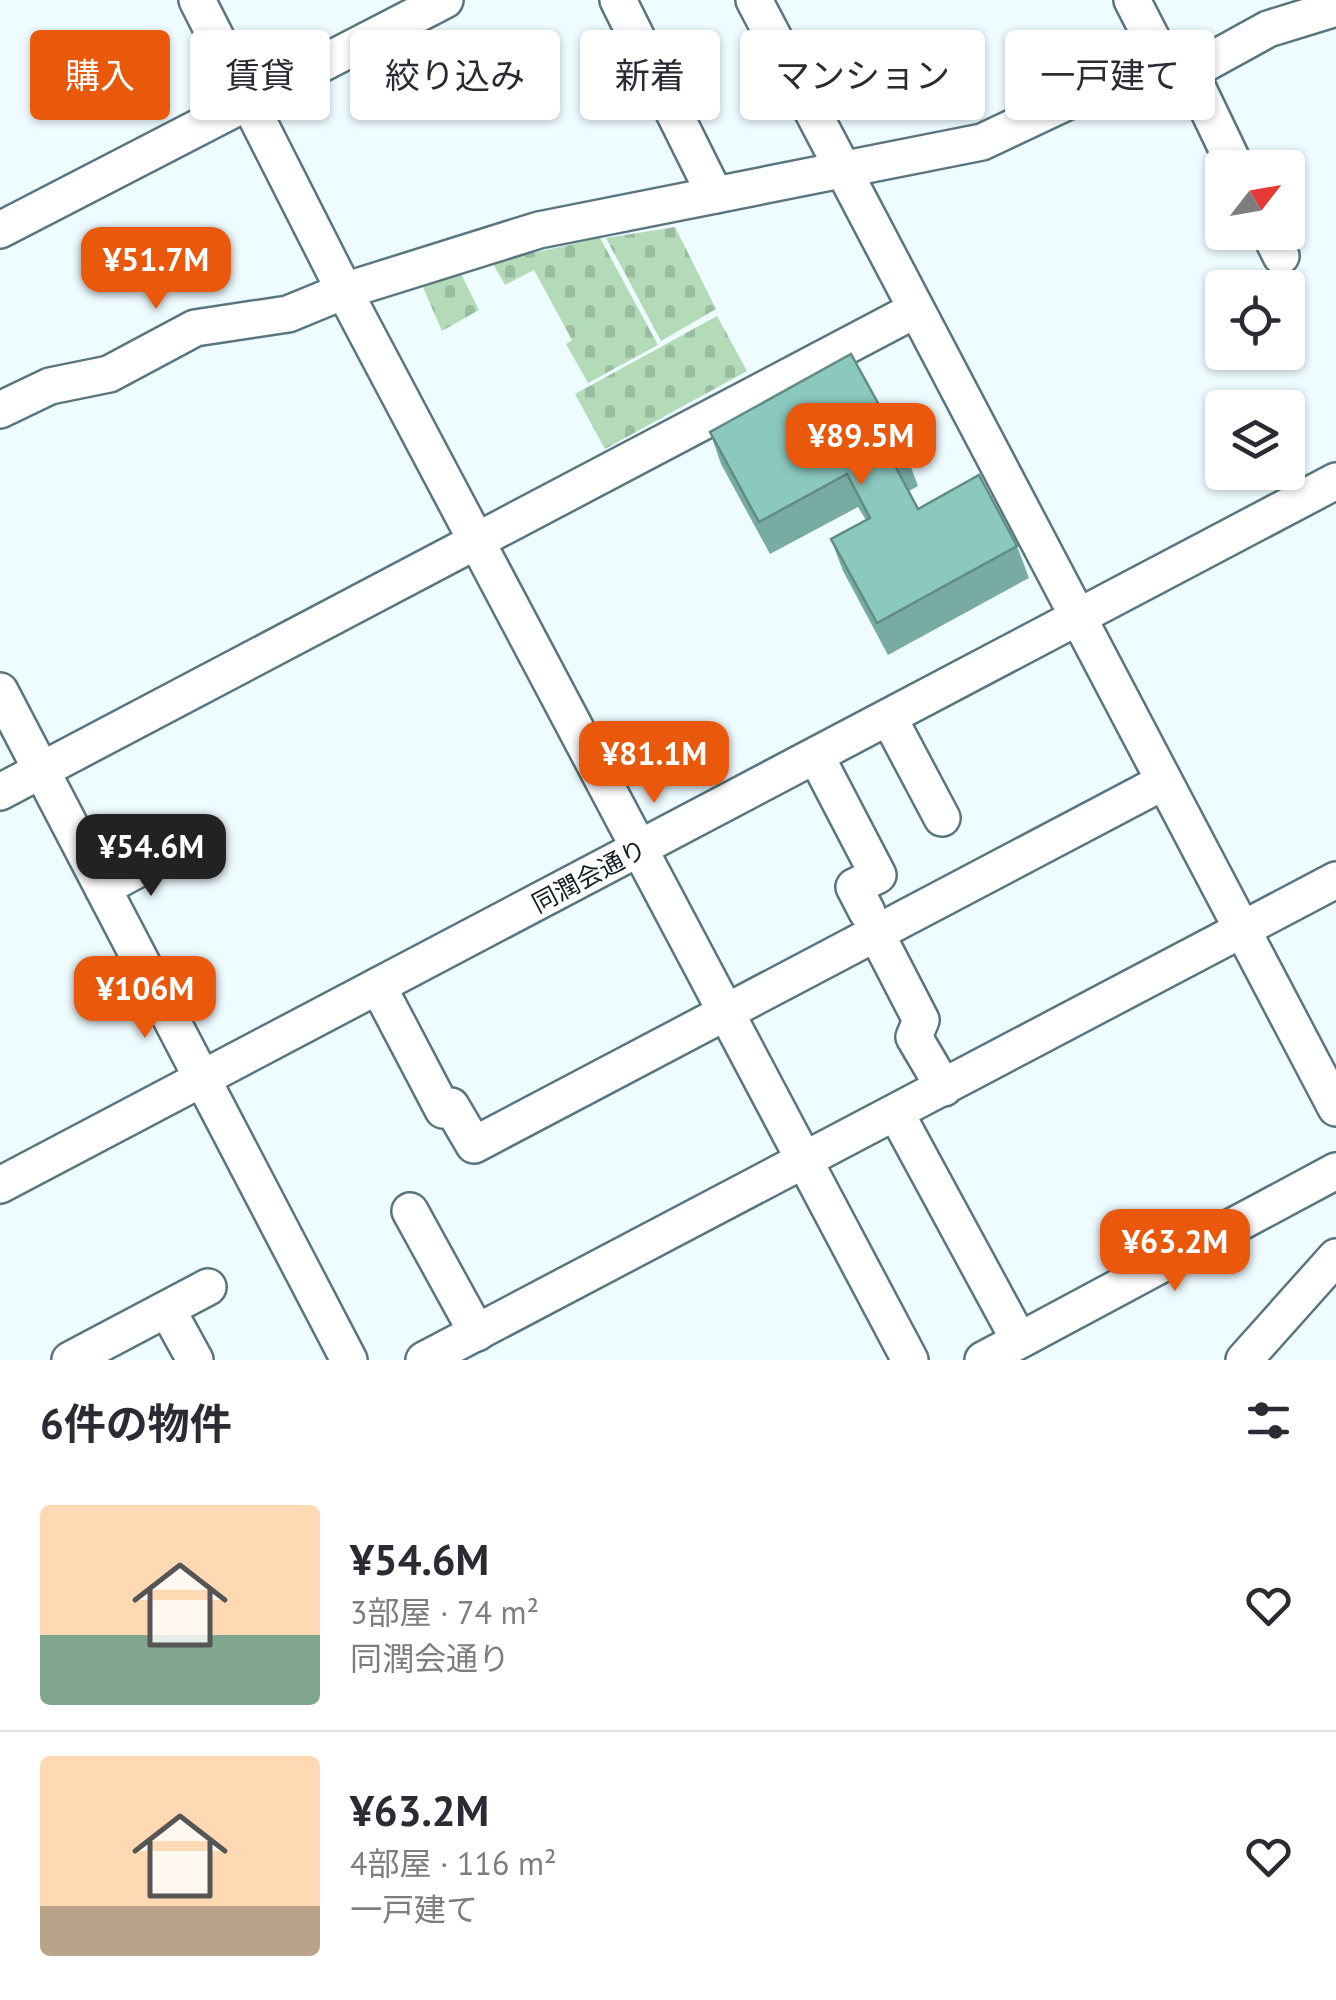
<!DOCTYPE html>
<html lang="ja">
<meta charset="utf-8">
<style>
:root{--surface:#fff;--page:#f7f7f7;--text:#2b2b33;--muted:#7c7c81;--line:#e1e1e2;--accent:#ea580c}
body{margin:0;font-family:"PT Sans","Noto Sans JP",sans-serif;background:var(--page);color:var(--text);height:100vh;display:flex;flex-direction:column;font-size:38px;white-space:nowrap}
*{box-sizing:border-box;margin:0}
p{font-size:32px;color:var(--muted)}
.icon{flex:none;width:55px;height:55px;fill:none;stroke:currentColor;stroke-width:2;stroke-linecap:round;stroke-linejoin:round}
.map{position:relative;height:1360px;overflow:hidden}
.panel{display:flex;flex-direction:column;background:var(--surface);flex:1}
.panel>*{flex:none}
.top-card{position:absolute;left:30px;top:30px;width:1278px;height:90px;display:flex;gap:20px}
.needle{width:65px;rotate:59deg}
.buttons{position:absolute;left:1205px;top:150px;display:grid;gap:20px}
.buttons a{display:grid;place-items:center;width:100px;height:100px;border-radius:10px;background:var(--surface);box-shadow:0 2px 8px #0004;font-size:50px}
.price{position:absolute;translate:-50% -85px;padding:0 22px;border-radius:20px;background:var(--accent);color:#fff;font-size:32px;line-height:65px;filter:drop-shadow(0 2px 5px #0008)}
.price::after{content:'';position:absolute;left:50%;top:60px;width:30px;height:22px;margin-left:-15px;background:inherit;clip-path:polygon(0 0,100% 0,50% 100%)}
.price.on{background:#222;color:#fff}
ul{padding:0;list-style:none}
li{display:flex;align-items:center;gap:30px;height:250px;padding:0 40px}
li+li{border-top:2px solid var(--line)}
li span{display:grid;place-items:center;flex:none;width:280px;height:200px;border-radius:10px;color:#555}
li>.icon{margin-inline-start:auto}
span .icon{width:120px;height:120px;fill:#fffc;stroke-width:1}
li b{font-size:42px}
h2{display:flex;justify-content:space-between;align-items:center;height:120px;padding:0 40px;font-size:42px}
.tag{padding:0 35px;border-radius:10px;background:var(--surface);box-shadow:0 2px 8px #0004;font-size:35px;line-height:90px}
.tag.on{background:var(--accent);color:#fff}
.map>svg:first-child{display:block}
.cemetery{fill:url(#cemetery-stones)}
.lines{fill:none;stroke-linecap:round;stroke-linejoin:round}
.minor-casing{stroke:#59767f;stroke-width:40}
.minor{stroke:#fff;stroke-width:35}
.wall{fill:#78aca3}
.building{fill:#8bc8be;stroke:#618c85;stroke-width:2.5}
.labels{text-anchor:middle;stroke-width:8;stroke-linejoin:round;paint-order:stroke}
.street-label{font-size:25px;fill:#131e22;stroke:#fff}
</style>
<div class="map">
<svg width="1336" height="1360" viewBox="0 0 1336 1360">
<defs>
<pattern id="cemetery-stones" width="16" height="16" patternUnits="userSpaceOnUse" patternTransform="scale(2.5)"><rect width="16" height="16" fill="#b3dbb8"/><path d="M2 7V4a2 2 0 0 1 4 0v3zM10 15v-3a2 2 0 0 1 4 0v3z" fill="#99bc9e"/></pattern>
</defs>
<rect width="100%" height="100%" fill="#eefbff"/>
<g class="cemetery">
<polygon points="675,227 716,309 661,341 606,238"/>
<polygon points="600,238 658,345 588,383 566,344 572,340 534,270 505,285 492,262"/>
<polygon points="460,272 479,310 442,331 422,285"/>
<polygon points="717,316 747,371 605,449 575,394"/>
</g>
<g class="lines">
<defs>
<g id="minor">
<polyline points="197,0 351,304 910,1360"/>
<polyline points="618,0 715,195"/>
<polyline points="754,0 1336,1108"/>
<polyline points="1132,0 1170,74"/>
<polyline points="1190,72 1236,168"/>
<polyline points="0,230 445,0"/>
<polyline points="1269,232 1281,256"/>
<polyline points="0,410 50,386 109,374 195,328 288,314 344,291 539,230 982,142 1090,91 1190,72 1268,29 1336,8"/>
<polyline points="0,691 349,1360"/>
<polyline points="889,718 942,818"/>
<polyline points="816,756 878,875 854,887 867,912"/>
<polyline points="0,792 915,310"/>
<polyline points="103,888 168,853"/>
<polyline points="876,933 921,1020 914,1037 944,1088"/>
<polyline points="378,986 443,1110 451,1106 474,1145 1163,782"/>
<polyline points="896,1113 1019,1340"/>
<polyline points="0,1185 1336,481"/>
<polyline points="410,1211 477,1333"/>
<polyline points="167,1309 195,1360"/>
<polyline points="70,1360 208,1287"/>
<polyline points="424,1360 1336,880"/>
<polyline points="983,1360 1336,1171"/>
<polyline points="1244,1360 1336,1257"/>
</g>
</defs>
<use href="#minor" class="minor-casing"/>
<use href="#minor" class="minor"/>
</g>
<polygon class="wall" points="710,432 906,454 918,486 909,491 918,509 1017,546 1029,578 888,655 843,571 831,539 866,520 858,507 770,554 721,464"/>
<polygon class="building" points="851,354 906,454 893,462 918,509 979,475 1017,546 877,623 831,539 870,518 847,474 759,522 710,432"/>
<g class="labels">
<g class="street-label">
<text transform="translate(589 876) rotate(-28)" y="9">同潤会通り</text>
</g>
</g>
</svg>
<div class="buttons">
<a><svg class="needle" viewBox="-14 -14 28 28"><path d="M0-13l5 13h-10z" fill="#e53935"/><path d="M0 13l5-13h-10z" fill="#7c7c81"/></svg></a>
<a><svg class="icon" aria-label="locate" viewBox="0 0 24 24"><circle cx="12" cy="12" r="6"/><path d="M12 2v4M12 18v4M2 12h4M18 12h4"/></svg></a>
<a><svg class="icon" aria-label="layers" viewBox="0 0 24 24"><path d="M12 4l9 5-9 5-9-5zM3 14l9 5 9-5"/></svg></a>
</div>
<b class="price" style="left:156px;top:312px">¥51.7M</b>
<b class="price" style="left:861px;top:488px">¥89.5M</b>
<b class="price" style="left:654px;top:806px">¥81.1M</b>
<b class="price on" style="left:151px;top:899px">¥54.6M</b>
<b class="price" style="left:145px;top:1041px">¥106M</b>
<b class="price" style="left:1175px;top:1294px">¥63.2M</b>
<div class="top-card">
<a class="tag on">購入</a>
<a class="tag">賃貸</a>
<a class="tag">絞り込み</a>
<a class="tag">新着</a>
<a class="tag">マンション</a>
<a class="tag">一戸建て</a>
</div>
</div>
<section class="panel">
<h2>6件の物件<svg class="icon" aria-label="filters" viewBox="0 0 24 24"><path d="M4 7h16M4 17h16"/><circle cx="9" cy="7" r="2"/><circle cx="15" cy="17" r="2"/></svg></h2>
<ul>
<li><span style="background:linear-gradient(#ffd9b3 65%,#7fa58c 0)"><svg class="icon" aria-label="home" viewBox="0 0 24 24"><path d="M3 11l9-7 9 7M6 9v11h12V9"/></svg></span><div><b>¥54.6M</b><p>3部屋 · 74 m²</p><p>同潤会通り</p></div><svg class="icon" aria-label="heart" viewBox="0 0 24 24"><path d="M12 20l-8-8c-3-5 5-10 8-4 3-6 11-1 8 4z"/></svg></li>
<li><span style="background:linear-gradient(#ffd9b3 75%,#b9a48a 0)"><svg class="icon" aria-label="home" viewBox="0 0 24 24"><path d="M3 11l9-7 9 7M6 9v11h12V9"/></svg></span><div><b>¥63.2M</b><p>4部屋 · 116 m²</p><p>一戸建て</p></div><svg class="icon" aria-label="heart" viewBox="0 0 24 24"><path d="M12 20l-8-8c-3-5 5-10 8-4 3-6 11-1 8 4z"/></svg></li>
</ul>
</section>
